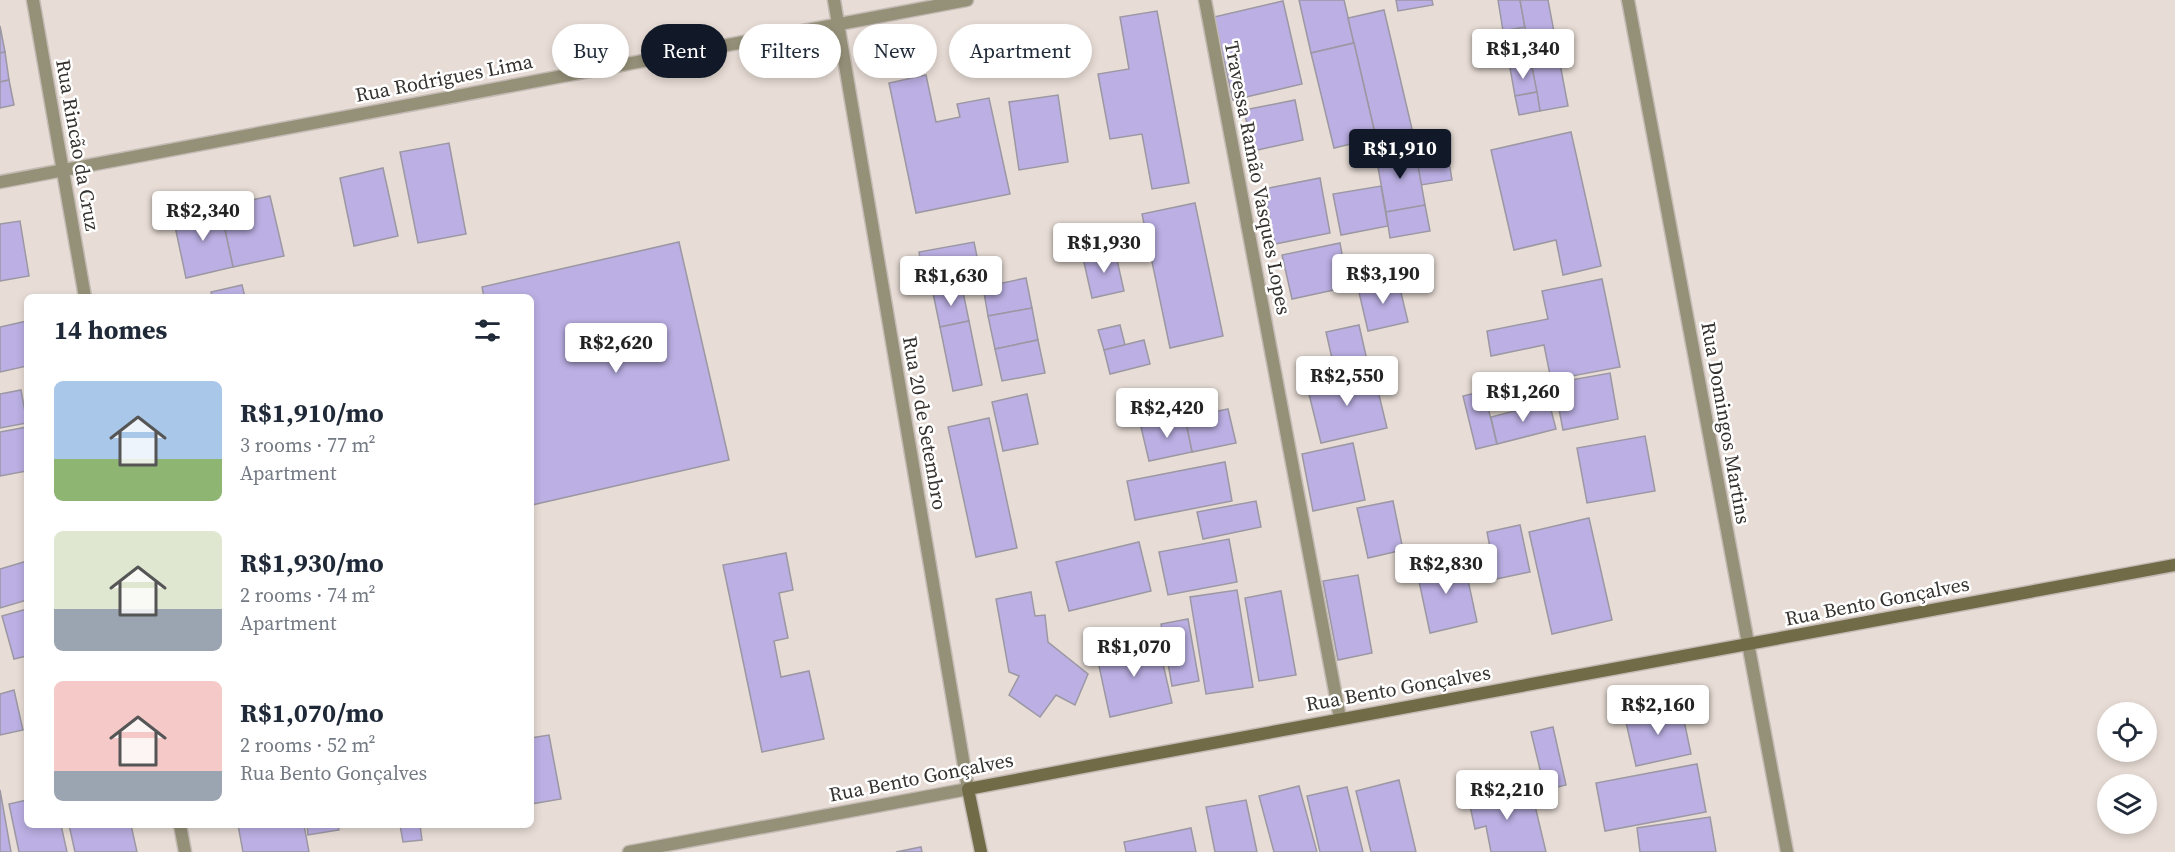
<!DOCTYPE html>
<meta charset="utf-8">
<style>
:root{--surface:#fff;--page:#f2f2f3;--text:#1f2937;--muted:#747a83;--accent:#111827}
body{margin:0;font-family:"Source Serif 4",serif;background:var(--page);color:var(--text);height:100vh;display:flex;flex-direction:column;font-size:22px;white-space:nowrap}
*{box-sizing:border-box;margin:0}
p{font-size:20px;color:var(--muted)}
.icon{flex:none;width:33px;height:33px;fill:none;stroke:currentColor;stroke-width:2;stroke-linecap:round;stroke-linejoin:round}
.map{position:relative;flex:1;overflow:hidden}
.drawer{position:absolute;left:24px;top:294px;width:510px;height:534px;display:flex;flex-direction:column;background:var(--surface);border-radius:9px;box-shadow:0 3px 9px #0003}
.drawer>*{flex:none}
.hud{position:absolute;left:552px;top:24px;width:570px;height:54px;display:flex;gap:12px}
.controls{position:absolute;left:2097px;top:702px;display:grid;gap:12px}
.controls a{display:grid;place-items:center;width:60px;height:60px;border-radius:50%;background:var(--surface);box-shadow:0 3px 9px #0003;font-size:30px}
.price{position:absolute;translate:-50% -51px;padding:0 14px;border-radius:6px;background:#fff;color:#222;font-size:20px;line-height:39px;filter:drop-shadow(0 2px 3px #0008)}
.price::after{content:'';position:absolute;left:50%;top:36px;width:18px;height:14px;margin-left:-9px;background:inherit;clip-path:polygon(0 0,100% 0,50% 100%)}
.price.active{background:var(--accent);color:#fff}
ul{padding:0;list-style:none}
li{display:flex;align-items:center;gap:18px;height:150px;padding:0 30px}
li span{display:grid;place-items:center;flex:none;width:168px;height:120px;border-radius:9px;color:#555}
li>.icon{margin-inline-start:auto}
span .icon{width:72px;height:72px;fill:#fffc;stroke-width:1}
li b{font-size:26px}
h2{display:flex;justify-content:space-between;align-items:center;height:72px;padding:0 30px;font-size:26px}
.tag{padding:0 21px;border-radius:27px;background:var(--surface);box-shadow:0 3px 9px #0003;font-size:21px;line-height:54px}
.tag.active{background:var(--accent);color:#fff}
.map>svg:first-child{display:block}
.building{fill:#bbafe3;stroke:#9b98a3;stroke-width:1.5}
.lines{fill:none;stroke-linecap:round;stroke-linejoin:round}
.street-casing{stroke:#c4bbb4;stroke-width:15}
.secondary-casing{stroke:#c4bbb4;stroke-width:15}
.street{stroke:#959179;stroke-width:12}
.secondary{stroke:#716b48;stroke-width:12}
.labels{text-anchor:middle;stroke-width:5;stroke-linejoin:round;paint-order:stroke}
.street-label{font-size:20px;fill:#35312e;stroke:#fff}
</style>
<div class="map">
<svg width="2175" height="852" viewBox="0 0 2175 852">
<rect width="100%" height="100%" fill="#e8ddd6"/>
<g class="building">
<polygon points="1299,0 1344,0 1354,43 1311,53"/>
<polygon points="1396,0 1432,0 1433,5 1398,11"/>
<polygon points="1498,0 1520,0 1525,27 1503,31"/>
<polygon points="1520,0 1548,0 1568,106 1540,111"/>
<polygon points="1283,1 1302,84 1233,100 1214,17"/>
<polygon points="1384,10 1412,129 1376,138 1348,18"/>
<polygon points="1157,11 1189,183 1152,189 1142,134 1110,139 1098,74 1129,69 1120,17"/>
<polygon points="0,26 5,52 0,53"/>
<polygon points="1525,27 1531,63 1510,68 1503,31"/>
<polygon points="1354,43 1376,138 1334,148 1311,53"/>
<polygon points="5,52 9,80 0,82 0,53"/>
<polygon points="1531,63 1537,92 1515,96 1510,68"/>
<polygon points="926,75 936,122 960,117 957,104 989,98 1010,194 916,213 889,83"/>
<polygon points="9,80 14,105 0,108 0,82"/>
<polygon points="1537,92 1540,111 1519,115 1515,96"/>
<polygon points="1058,95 1068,162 1019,170 1009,102"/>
<polygon points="1295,100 1303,140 1253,151 1244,110"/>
<polygon points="1571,132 1601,266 1563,275 1556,240 1514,250 1491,150"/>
<polygon points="449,143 466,234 418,243 400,152"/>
<polygon points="1446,144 1452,180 1421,185 1415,149"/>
<polygon points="1415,149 1425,205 1386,212 1376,156"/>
<polygon points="383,168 398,236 354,246 340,178"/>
<polygon points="1320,178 1330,233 1275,244 1264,189"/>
<polygon points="1381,186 1388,226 1341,235 1333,194"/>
<polygon points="270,196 284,256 233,267 220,207"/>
<polygon points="1195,203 1223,336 1170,348 1142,214"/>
<polygon points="1425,205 1430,231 1390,238 1386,212"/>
<polygon points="220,207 233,267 186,278 173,217"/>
<polygon points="20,221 29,276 0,281 0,224"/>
<polygon points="679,242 729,460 532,505 531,297 484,297 482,287"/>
<polygon points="974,242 981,276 925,287 919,252"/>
<polygon points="1340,243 1348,287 1292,299 1282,255"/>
<polygon points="1115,251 1124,291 1092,298 1083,258"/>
<polygon points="1026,278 1032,308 988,316 983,287"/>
<polygon points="1602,279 1620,367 1551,380 1544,345 1491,356 1487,331 1548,319 1542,291"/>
<polygon points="1398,280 1408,322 1368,331 1358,288"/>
<polygon points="242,285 245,297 212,297 211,292"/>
<polygon points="962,287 969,321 940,327 933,293"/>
<polygon points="1032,308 1038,340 995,349 988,316"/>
<polygon points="27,321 27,366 0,372 0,327"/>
<polygon points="969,321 982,385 953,391 940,327"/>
<polygon points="1120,325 1125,345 1104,350 1098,330"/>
<polygon points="1359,325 1369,369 1336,376 1326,332"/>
<polygon points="1038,340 1045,373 1002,381 995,349"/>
<polygon points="1144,340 1150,364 1110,374 1104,350"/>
<polygon points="1373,370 1387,428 1321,443 1307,386"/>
<polygon points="1610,373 1618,419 1563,430 1554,383"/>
<polygon points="21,390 27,423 0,428 0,394"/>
<polygon points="1484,391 1497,444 1476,449 1463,396"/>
<polygon points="1027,394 1038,444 1003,451 992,402"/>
<polygon points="1549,402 1556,429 1497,444 1491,417"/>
<polygon points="1228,409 1236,443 1192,452 1185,418"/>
<polygon points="989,418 1017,548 976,557 948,427"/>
<polygon points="1185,418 1192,452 1149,461 1141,427"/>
<polygon points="27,427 27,471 0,476 0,432"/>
<polygon points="1645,436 1655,491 1587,503 1577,448"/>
<polygon points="1353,443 1365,500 1313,511 1302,454"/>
<polygon points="1225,462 1232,501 1135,520 1127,481"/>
<polygon points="1256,501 1261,527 1203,539 1197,512"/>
<polygon points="1393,501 1403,550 1368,558 1357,508"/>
<polygon points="1589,518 1612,620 1552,634 1529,532"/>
<polygon points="1520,525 1530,572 1496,579 1487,532"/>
<polygon points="1229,539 1237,582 1168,595 1159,552"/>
<polygon points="1139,542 1151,591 1069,611 1056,562"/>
<polygon points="786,553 793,590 779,593 788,638 774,641 781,677 809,671 824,739 762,752 723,565"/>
<polygon points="1463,557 1477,622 1430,633 1416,567"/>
<polygon points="27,561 27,600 0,608 0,569"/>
<polygon points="1358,575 1372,653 1338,660 1323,581"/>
<polygon points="1237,590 1253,687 1206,694 1190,597"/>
<polygon points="1281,591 1296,675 1259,681 1245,598"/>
<polygon points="1031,592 1035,616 1045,615 1048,642 1088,674 1075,705 1056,695 1040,717 1009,695 1019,676 1009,672 996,599"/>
<polygon points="27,609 27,656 14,659 2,616"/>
<polygon points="1188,619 1199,681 1172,686 1161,624"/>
<polygon points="1157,638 1172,703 1110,717 1096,652"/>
<polygon points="14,690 23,730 0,735 0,694"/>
<polygon points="1681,706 1691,754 1636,766 1625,718"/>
<polygon points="1553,727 1566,785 1545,790 1531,732"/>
<polygon points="549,735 561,799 531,804 531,738"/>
<polygon points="1697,764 1706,812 1605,831 1596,783"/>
<polygon points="1399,780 1416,852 1371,852 1356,791"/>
<polygon points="1499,785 1503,800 1532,793 1546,852 1491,852 1486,826 1475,829 1467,792"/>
<polygon points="1299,786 1317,852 1274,852 1259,796"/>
<polygon points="1347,787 1363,852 1320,852 1307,796"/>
<polygon points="0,790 11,852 0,852"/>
<polygon points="27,800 27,825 61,825 67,852 19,852 9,804"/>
<polygon points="1246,800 1257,852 1215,852 1206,807"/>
<polygon points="1710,817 1716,852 1640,852 1637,828"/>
<polygon points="69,825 131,825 137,852 75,852"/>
<polygon points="238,825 304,825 309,852 243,852"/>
<polygon points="307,825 338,825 339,830 308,835"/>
<polygon points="400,825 420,825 422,840 403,842"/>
<polygon points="1191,828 1196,852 1126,852 1124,842"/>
<polygon points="921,847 922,852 896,852"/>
</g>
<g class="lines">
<defs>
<g id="street">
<polyline points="33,0 85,297"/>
<polyline points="1205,0 1340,718"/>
<polyline points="1628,0 1787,852"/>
<polyline points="0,182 967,0"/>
<polyline points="180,825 185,852"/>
<polyline points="629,852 968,789 834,0"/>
</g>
<path id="secondary" d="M981,852L968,789C1370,712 1773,640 2175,565"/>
</defs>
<use href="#street" class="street-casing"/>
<use href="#secondary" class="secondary-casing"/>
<use href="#street" class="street"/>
<use href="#secondary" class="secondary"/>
</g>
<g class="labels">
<g class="street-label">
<text transform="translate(444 78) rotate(-11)" y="7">Rua Rodrigues Lima</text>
<text transform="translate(78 145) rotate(80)" y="7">Rua Rincão da Cruz</text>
<text transform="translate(1258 178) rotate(79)" y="7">Travessa Ramão Vasques Lopes</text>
<text transform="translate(925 423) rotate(80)" y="7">Rua 20 de Setembro</text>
<text transform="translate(1726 423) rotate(80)" y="7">Rua Domingos Martins</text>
<text transform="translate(1877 601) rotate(-11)" y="7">Rua Bento Gonçalves</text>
<text transform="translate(1398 688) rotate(-10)" y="7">Rua Bento Gonçalves</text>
<text transform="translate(921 777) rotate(-11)" y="7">Rua Bento Gonçalves</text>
</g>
</g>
</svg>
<div class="controls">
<a><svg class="icon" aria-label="locate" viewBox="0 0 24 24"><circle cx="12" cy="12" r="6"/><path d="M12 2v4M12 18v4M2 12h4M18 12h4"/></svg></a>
<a><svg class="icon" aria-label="layers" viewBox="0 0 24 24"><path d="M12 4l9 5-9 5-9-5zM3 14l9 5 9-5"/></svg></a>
</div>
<b class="price" style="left:1523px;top:80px">R$1,340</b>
<b class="price active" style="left:1400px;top:180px">R$1,910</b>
<b class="price" style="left:203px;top:242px">R$2,340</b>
<b class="price" style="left:1104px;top:274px">R$1,930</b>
<b class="price" style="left:1383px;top:305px">R$3,190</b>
<b class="price" style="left:951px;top:307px">R$1,630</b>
<b class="price" style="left:616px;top:374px">R$2,620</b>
<b class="price" style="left:1347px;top:407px">R$2,550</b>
<b class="price" style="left:1523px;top:423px">R$1,260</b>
<b class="price" style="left:1167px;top:439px">R$2,420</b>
<b class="price" style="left:1446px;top:595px">R$2,830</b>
<b class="price" style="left:1134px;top:678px">R$1,070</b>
<b class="price" style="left:1658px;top:736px">R$2,160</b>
<b class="price" style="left:1507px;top:821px">R$2,210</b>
<div class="hud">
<a class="tag">Buy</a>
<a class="tag active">Rent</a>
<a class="tag">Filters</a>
<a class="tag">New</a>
<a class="tag">Apartment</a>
</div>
<section class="drawer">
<h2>14 homes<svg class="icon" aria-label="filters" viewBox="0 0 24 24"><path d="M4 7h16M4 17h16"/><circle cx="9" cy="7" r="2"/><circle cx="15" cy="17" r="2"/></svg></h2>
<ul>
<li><span style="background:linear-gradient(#a9c7e8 65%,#8fb573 0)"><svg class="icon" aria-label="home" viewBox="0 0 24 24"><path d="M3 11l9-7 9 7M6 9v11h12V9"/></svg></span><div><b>R$1,910/mo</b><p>3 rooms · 77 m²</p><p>Apartment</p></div></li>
<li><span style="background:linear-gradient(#dfe7d0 65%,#9aa5b1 0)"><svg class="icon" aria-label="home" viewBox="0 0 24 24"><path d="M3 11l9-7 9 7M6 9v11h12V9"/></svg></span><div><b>R$1,930/mo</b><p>2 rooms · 74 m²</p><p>Apartment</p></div></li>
<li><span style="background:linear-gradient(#f6c9c9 75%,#9aa5b1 0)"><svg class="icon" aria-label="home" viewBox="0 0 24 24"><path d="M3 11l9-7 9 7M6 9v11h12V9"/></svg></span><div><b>R$1,070/mo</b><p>2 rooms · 52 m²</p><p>Rua Bento Gonçalves</p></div></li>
</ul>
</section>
</div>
